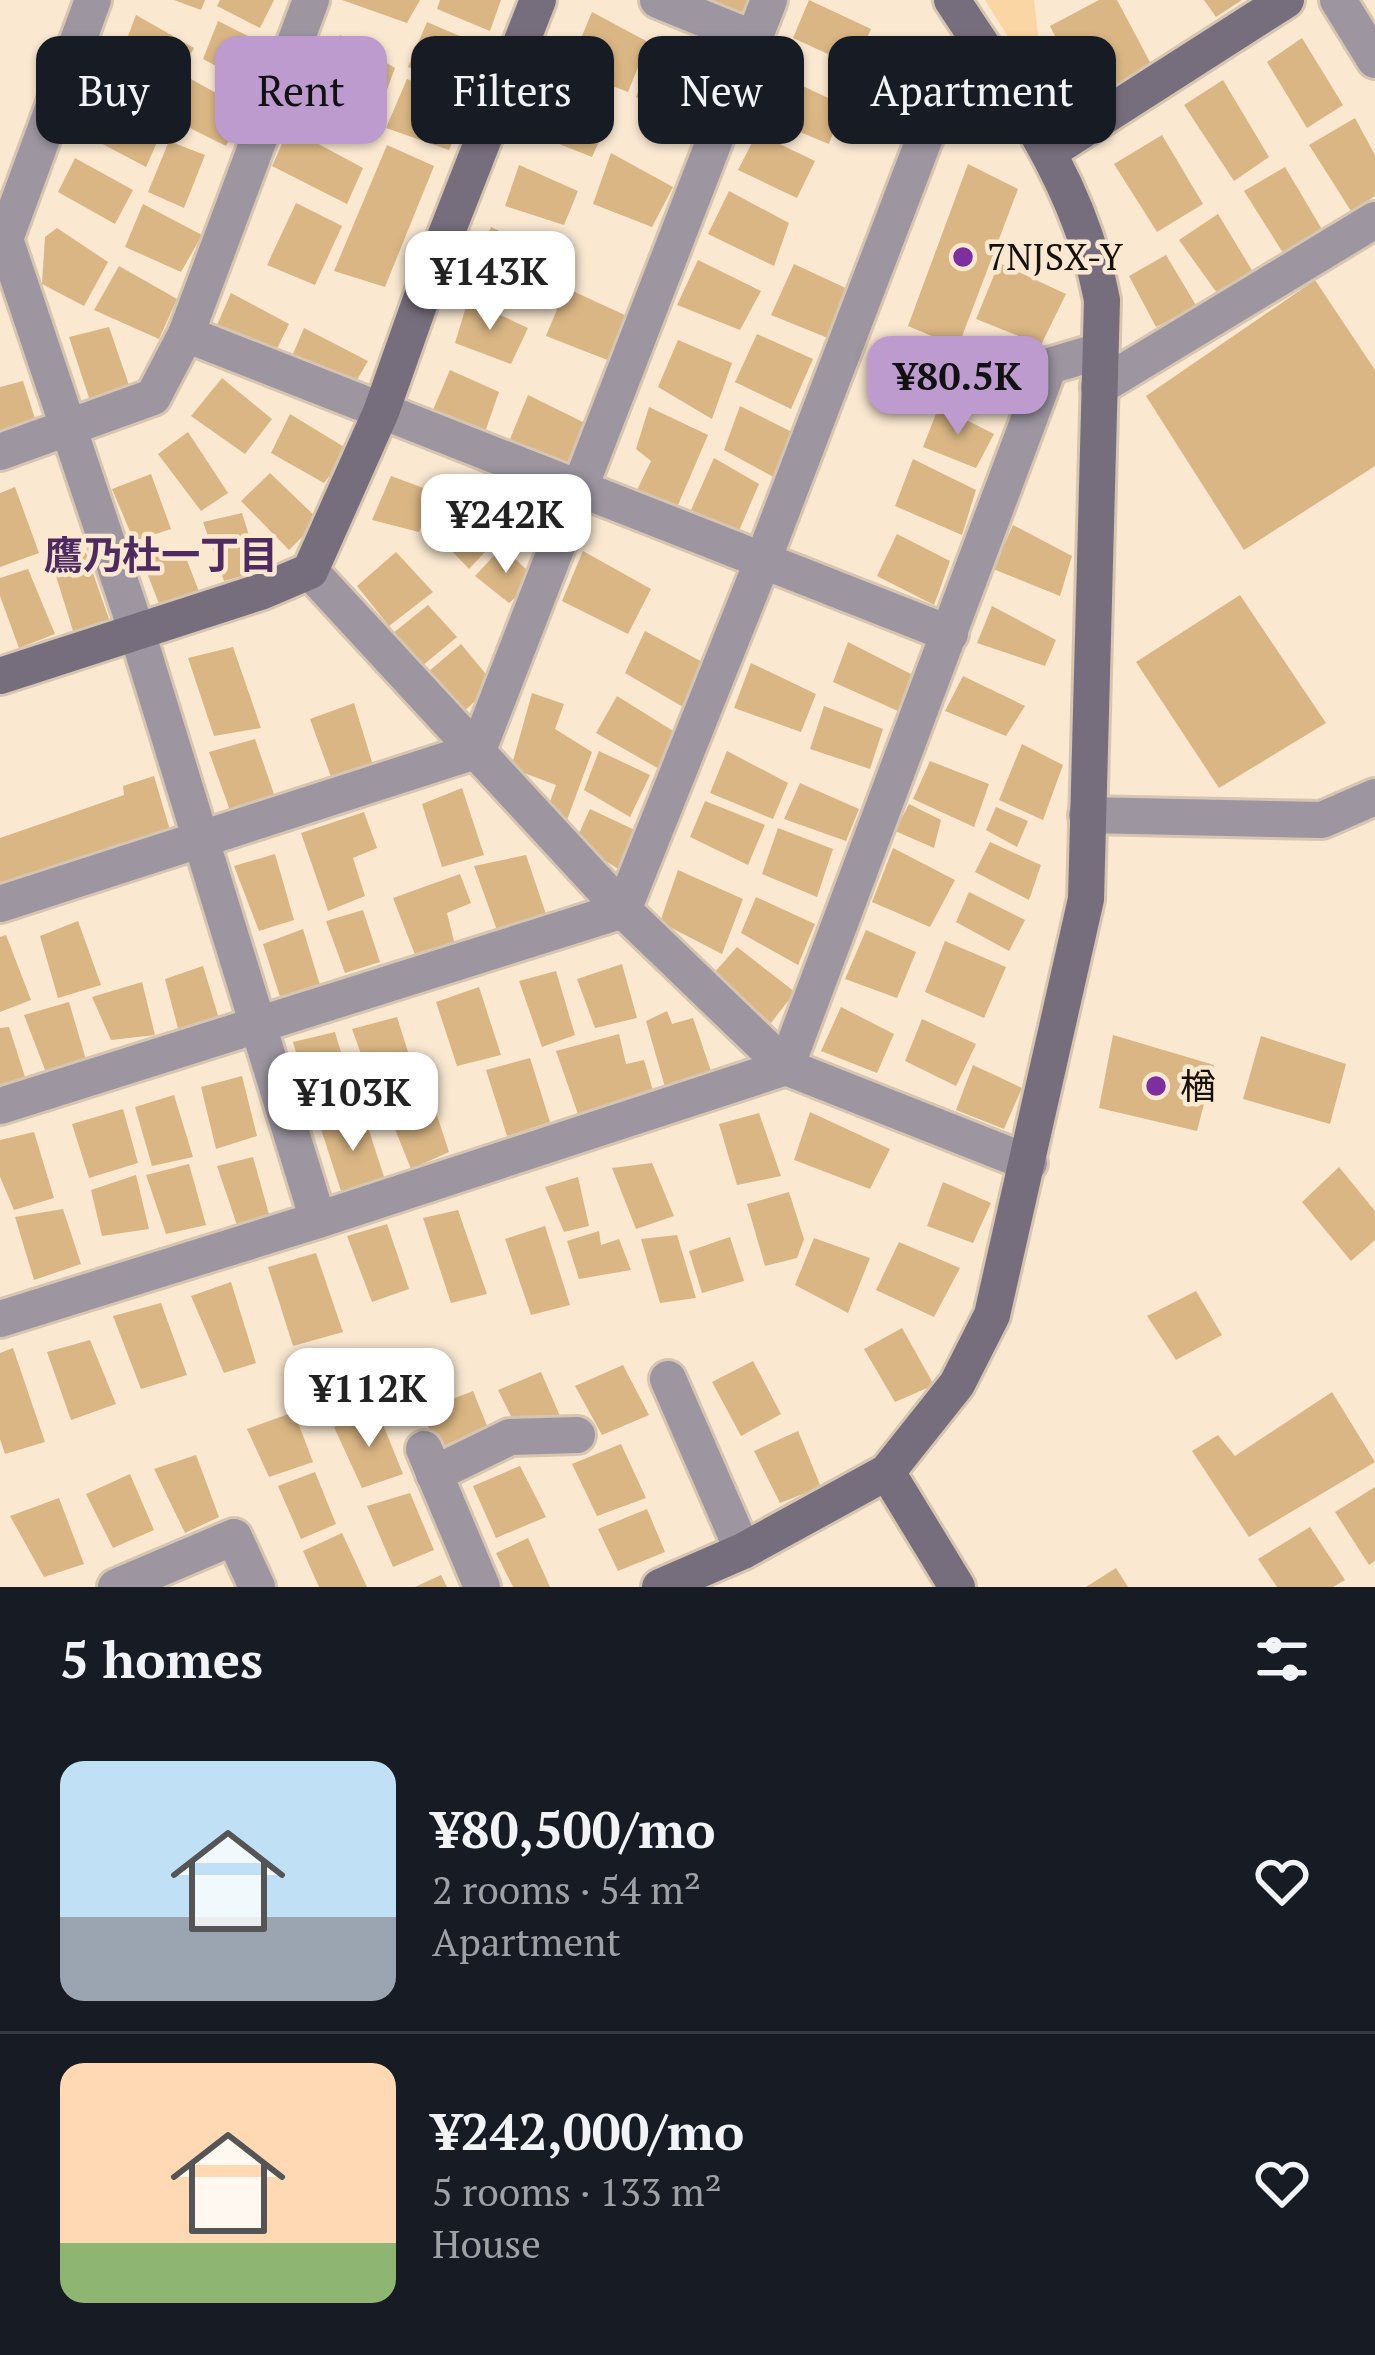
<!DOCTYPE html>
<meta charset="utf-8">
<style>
:root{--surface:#171b24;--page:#242831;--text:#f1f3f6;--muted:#9ea1a6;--line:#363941;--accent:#bd9bcf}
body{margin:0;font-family:"PT Serif","Noto Sans JP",serif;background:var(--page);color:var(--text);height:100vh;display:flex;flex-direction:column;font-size:45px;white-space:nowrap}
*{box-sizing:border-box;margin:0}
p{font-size:39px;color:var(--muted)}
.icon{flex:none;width:66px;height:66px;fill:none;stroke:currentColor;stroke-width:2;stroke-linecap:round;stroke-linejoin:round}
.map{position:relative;height:1587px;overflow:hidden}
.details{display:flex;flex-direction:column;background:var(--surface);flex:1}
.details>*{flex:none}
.banner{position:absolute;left:36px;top:36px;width:1305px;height:108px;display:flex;gap:24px}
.price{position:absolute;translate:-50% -102px;padding:0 27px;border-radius:24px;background:#fff;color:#222;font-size:39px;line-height:78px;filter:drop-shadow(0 3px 6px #0008)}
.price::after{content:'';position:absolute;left:50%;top:72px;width:36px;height:27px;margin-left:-18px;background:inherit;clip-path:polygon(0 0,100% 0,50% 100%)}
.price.on{background:var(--accent);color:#111}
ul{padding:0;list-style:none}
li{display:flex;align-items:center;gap:36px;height:300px;padding:0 60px}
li+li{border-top:3px solid var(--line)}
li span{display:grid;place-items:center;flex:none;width:336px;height:240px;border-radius:24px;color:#555}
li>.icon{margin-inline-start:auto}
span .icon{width:144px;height:144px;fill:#fffc;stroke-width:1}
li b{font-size:51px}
h2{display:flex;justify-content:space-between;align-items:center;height:144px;padding:0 60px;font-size:51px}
.pill{padding:0 42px;border-radius:24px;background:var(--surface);box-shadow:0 3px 9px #0004;font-size:42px;line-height:108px}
.pill.on{background:var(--accent);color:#111}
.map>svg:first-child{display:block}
.green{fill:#fad6a5}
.building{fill:#dab684}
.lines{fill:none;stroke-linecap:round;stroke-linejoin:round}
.street-casing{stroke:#d6c5b1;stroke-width:42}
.secondary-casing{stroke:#d6c5b1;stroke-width:42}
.street{stroke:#9d96a1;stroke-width:36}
.secondary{stroke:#776e7d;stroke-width:36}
.poi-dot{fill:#7d2fa0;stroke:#fae8d1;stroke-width:4.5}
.labels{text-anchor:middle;stroke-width:9;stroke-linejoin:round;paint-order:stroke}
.poi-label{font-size:36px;fill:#161008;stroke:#fae8d1;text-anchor:start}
.neighbourhood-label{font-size:39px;font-weight:bold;fill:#4e2a61;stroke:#fae8d1}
</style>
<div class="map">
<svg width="1375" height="1587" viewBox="0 0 1375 1587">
<rect width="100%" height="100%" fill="#fae8d1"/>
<polygon class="green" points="985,0 1034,0 1045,96"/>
<g class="building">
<polygon points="174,0 205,0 201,10"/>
<polygon points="220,0 274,0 260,28 217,6"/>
<polygon points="342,0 420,0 407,23"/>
<polygon points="440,0 501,0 490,31 437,9"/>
<polygon points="692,0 751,0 742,21"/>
<polygon points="809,0 871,29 854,66 793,38"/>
<polygon points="1099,0 1117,0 1151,64 1088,101 1050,26"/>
<polygon points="1204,0 1242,0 1216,17"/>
<polygon points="592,12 648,42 628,92 568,69"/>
<polygon points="136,15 194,48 173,85 120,57"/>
<polygon points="218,21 270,47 250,84 203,59"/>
<polygon points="427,22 490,49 469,93 408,67"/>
<polygon points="340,35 395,68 380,109 320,87"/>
<polygon points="1302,38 1343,105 1307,128 1267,62"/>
<polygon points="653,55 690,71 670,113 636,97"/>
<polygon points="701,68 726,81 706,127 680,117"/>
<polygon points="773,72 843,105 829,144 756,114"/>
<polygon points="189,78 245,109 226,146 172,119"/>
<polygon points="407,79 469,105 449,150 386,128"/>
<polygon points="1223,80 1269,157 1234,181 1184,105"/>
<polygon points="548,86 609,119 592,157 529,132"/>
<polygon points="96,96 162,131 146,167 80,132"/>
<polygon points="1355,118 1375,155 1375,196 1351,211 1309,145"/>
<polygon points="289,128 363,168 347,204 272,166"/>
<polygon points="757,133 815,161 797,198 738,170"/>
<polygon points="1162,135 1203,204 1157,232 1114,164"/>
<polygon points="169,141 205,155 184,208 148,192"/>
<polygon points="387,145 434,166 385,287 334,271"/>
<polygon points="611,153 673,187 652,227 593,204"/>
<polygon points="75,158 133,190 115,224 58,192"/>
<polygon points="968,164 1018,189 958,347 908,326"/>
<polygon points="519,165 578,191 564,225 505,206"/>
<polygon points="1285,167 1323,231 1283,253 1244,191"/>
<polygon points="729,191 789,223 774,266 708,234"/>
<polygon points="296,203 342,226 315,285 267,265"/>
<polygon points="143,204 202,235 181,272 125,247"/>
<polygon points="1218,214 1253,272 1217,293 1179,240"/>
<polygon points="491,227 564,262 548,300 472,269"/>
<polygon points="57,228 108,262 84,306 42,284 45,237"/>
<polygon points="1166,255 1197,307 1156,327 1129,276"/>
<polygon points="698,260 761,291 740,330 677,305"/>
<polygon points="999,263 1066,294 1041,345 976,319"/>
<polygon points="794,264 852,291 828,338 771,315"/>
<polygon points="119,266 177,299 159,339 94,310"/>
<polygon points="1315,280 1375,370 1375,466 1244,550 1146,396"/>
<polygon points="566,288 627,316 610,361 546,336"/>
<polygon points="231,293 289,324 273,357 214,332"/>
<polygon points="468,300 528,328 511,364 455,343"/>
<polygon points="109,327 132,394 92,407 69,337"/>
<polygon points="304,328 368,361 351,390 290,361"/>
<polygon points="757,334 813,359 791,409 735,382"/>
<polygon points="678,340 732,363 712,419 658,387"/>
<polygon points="971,344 1021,371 1000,414 951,392"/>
<polygon points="450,370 499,392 485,432 433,410"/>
<polygon points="222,378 272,419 245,454 191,416"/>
<polygon points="23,381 38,428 0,440 0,387"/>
<polygon points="528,395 589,425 572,467 510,439"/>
<polygon points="740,406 800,436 779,480 724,450"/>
<polygon points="939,406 994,434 976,468 923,447"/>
<polygon points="649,407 708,435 678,505 637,490 651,461 636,449"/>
<polygon points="290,414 349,450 324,483 271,453"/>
<polygon points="188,432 228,493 201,511 158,454"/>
<polygon points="714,458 759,484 738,533 691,510"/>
<polygon points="913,459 976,490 962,535 895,506"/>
<polygon points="270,473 319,520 289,550 241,501"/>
<polygon points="151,474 171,529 134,541 112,489"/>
<polygon points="391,476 437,493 419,532 372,520"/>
<polygon points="15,487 39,553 0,567 0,493"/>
<polygon points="466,501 500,536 469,569 434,532"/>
<polygon points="242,513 260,571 224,581 203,522"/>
<polygon points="1013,525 1072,556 1060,596 993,569"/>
<polygon points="897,534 950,561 934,605 877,576"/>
<polygon points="502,547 537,579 509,603 475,576"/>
<polygon points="183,550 203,602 163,614 142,560"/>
<polygon points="583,551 651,589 628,634 562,601"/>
<polygon points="396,552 433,592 389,626 357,586"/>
<polygon points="86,553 110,622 74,634 52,563"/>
<polygon points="28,569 55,634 19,648 0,596 0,578"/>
<polygon points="1240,595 1326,723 1219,788 1136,662"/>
<polygon points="428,605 457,637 422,666 392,634"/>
<polygon points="992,606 1056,640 1045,666 977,643"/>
<polygon points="645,631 706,664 683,707 625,673"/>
<polygon points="848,642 911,674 898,711 833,682"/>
<polygon points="461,644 494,684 463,712 428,672"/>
<polygon points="233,647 261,728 214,736 188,658"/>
<polygon points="751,663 816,694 801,732 734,708"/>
<polygon points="963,676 1025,706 1006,736 945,711"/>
<polygon points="532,693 564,704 555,729 592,752 567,820 547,810 556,785 511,768"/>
<polygon points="617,696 678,734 661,770 596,733"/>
<polygon points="354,703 376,775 334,785 310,719"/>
<polygon points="824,706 883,729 870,769 810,749"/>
<polygon points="255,739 277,803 232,816 209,752"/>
<polygon points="1022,744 1063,765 1043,820 999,800"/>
<polygon points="599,751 650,775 630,817 584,790"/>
<polygon points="727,751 788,783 773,819 710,793"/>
<polygon points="930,761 989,784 974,827 913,799"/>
<polygon points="154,776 172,837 0,891 0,838 124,795 123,786"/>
<polygon points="800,783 859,809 846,841 784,819"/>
<polygon points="462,788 484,855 442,867 422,804"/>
<polygon points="705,801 765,825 748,865 690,837"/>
<polygon points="909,804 941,820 934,848 895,831"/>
<polygon points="996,807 1028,821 1017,847 986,830"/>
<polygon points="590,809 637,831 620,870 575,842"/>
<polygon points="364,812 377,848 353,858 365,896 328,911 301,833"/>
<polygon points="778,828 833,849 817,897 762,874"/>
<polygon points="990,842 1041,865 1029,900 975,872"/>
<polygon points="893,848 955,880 930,927 872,902"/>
<polygon points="275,854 294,920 259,931 234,866"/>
<polygon points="526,855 548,920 498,933 474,866"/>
<polygon points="678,870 743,899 722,954 660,922"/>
<polygon points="460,874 471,903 447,913 456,949 417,960 393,898"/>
<polygon points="969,892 1025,920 1009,951 956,922"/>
<polygon points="756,897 815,924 798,965 741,933"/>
<polygon points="363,910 380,962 345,973 326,921"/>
<polygon points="78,921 101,985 58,998 40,936"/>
<polygon points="303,929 322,992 282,1003 263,944"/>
<polygon points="866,930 916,952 897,998 845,979"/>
<polygon points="6,935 31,1000 0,1012 0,937"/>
<polygon points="945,941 1006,967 984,1018 925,992"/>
<polygon points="737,947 795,992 771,1023 714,973"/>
<polygon points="622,964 637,1018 595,1028 577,979"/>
<polygon points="203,966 220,1022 180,1036 165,979"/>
<polygon points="556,971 575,1035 542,1047 519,981"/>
<polygon points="142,982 155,1035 111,1040 92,997"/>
<polygon points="479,987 501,1055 457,1066 436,1002"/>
<polygon points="69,1002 87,1063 47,1075 24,1015"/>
<polygon points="841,1007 894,1034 877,1073 821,1051"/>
<polygon points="667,1011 672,1024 693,1018 714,1080 667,1094 646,1021"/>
<polygon points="397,1017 419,1087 378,1101 352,1029"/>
<polygon points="922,1019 976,1044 956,1086 905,1061"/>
<polygon points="9,1027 26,1080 0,1087 0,1028"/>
<polygon points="335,1032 356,1102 314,1114 293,1042"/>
<polygon points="619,1034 626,1064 644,1060 654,1094 579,1117 556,1051"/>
<polygon points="1113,1035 1214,1065 1197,1131 1099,1108"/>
<polygon points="1261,1036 1346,1064 1330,1124 1243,1099"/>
<polygon points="530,1058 550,1122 507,1136 486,1070"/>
<polygon points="973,1065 1022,1088 1004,1129 956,1110"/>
<polygon points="242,1076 257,1136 216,1149 201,1087"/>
<polygon points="430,1094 449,1152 411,1169 387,1109"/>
<polygon points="174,1095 193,1157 152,1166 135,1107"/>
<polygon points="123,1109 138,1163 89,1178 72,1124"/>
<polygon points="810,1112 890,1149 870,1189 794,1160"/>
<polygon points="759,1113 781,1176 737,1185 719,1124"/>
<polygon points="364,1115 385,1180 341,1191 321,1129"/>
<polygon points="34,1132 54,1198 14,1210 0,1177 0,1140"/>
<polygon points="253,1157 270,1218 237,1225 217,1166"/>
<polygon points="652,1163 674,1216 636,1229 612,1168"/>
<polygon points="189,1164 206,1225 166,1234 146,1175"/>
<polygon points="1339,1167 1375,1211 1375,1240 1351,1261 1302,1202"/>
<polygon points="136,1175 149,1229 102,1236 91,1190"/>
<polygon points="578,1177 589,1226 564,1232 545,1187"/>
<polygon points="943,1182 991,1203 973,1243 927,1226"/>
<polygon points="789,1192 804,1239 797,1258 765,1266 747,1204"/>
<polygon points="63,1209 81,1264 34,1280 15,1217"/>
<polygon points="458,1210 487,1294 451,1303 423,1218"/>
<polygon points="387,1224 409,1289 372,1302 347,1236"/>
<polygon points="545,1226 570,1305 531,1315 505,1239"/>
<polygon points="599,1231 601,1245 619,1239 631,1270 579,1279 567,1241"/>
<polygon points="677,1235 696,1298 660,1303 641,1239"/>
<polygon points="730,1237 744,1281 702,1293 689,1251"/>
<polygon points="814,1238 870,1258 848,1313 795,1285"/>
<polygon points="899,1242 960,1268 934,1317 876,1290"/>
<polygon points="316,1253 343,1332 293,1346 268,1267"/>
<polygon points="231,1282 256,1363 224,1373 191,1296"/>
<polygon points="1196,1291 1222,1335 1176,1360 1147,1316"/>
<polygon points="161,1303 187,1375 141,1389 113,1316"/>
<polygon points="902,1328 934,1385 895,1402 864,1349"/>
<polygon points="90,1340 116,1404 71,1420 47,1352"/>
<polygon points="13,1348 45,1442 5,1454 0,1439 0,1353"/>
<polygon points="753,1361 781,1414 741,1436 712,1382"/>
<polygon points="623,1365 649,1415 602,1435 575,1386"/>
<polygon points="541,1372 560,1416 517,1428 498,1390"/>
<polygon points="473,1391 488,1428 442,1449 419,1412"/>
<polygon points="1332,1392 1375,1462 1249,1537 1192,1451 1218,1435 1235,1456"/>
<polygon points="294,1412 313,1462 269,1477 247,1429"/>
<polygon points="378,1412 403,1474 362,1488 334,1427"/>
<polygon points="798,1431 821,1487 780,1503 754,1451"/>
<polygon points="621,1444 646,1498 597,1516 572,1464"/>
<polygon points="196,1455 219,1517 185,1533 154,1469"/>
<polygon points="520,1466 546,1517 496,1538 473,1486"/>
<polygon points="315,1472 336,1524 301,1539 278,1486"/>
<polygon points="130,1474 154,1530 113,1548 86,1494"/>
<polygon points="1375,1487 1375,1561 1369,1565 1335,1512"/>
<polygon points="410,1493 434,1550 393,1567 367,1506"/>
<polygon points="59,1498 84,1564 44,1577 10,1516"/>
<polygon points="647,1509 665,1552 618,1571 598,1529"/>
<polygon points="1310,1527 1345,1580 1333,1587 1277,1587 1258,1559"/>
<polygon points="342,1533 367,1587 319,1587 303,1551"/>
<polygon points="528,1538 550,1587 513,1587 496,1553"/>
<polygon points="1116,1568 1128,1587 1086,1587"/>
<polygon points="441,1575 447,1587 415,1587"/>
</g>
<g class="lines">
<defs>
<g id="street">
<polyline points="658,0 754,39"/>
<polyline points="1338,0 1375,60"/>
<polyline points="5,239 137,632 318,1220"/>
<polyline points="0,240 5,239 93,0"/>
<polyline points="186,334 950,634"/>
<polyline points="1099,387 1375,220"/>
<polyline points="0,452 153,397 186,334 311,0"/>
<polyline points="310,571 623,910 786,1067 1029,1163"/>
<polyline points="1087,815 1322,820 1375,797"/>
<polyline points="0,904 478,750 769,0"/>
<polyline points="786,1067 1049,366 1100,351"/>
<polyline points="0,1106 623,910 763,560 950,72 982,46"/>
<polyline points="0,1319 318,1220 786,1067"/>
<polyline points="668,1379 743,1551"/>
<polyline points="424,1449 482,1587"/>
<polyline points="434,1474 510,1437 577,1435"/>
<polyline points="116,1587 234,1537 257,1587"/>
</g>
<g id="secondary">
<polyline points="1050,151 1286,0"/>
<polyline points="0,676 263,591 310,571 381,412 425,288 538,0"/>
<polyline points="887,1472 957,1587"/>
<path d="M660,1587L743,1551L887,1472L957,1384L992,1315L1086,899L1102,300C1080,183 1016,98 952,0"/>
</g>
</defs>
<use href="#street" class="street-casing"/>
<use href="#secondary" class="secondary-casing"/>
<use href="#street" class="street"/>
<use href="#secondary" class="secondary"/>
</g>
<g class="poi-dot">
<circle cx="963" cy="257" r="12"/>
<circle cx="1156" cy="1086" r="12"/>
</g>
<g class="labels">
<g class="poi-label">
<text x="987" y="270">7NJSX-Y</text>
<text x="1180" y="1099">楢</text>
</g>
<g class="neighbourhood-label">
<text x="161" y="569">鷹乃杜一丁目</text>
</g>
</g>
</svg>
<b class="price" style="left:490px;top:333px">¥143K</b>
<b class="price on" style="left:958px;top:438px">¥80.5K</b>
<b class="price" style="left:506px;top:576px">¥242K</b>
<b class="price" style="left:353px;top:1154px">¥103K</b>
<b class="price" style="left:369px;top:1450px">¥112K</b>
<div class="banner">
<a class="pill">Buy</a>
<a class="pill on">Rent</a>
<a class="pill">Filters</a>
<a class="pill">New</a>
<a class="pill">Apartment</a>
</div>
</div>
<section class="details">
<h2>5 homes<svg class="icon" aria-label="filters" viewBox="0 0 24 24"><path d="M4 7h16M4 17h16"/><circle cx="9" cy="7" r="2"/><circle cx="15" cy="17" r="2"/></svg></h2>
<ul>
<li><span style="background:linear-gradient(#bfe0f5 65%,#9aa5b1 0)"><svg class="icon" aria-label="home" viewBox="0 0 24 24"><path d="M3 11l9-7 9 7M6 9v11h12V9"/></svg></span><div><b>¥80,500/mo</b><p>2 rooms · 54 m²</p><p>Apartment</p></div><svg class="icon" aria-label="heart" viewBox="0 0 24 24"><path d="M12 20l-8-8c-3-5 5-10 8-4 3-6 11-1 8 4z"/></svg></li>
<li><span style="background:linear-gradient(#ffd9b3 75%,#8fb573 0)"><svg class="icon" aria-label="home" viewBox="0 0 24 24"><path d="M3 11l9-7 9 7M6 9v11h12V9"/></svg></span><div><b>¥242,000/mo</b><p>5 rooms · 133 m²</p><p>House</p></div><svg class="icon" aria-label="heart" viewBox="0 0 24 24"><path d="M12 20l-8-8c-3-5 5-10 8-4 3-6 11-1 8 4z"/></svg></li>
</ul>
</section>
